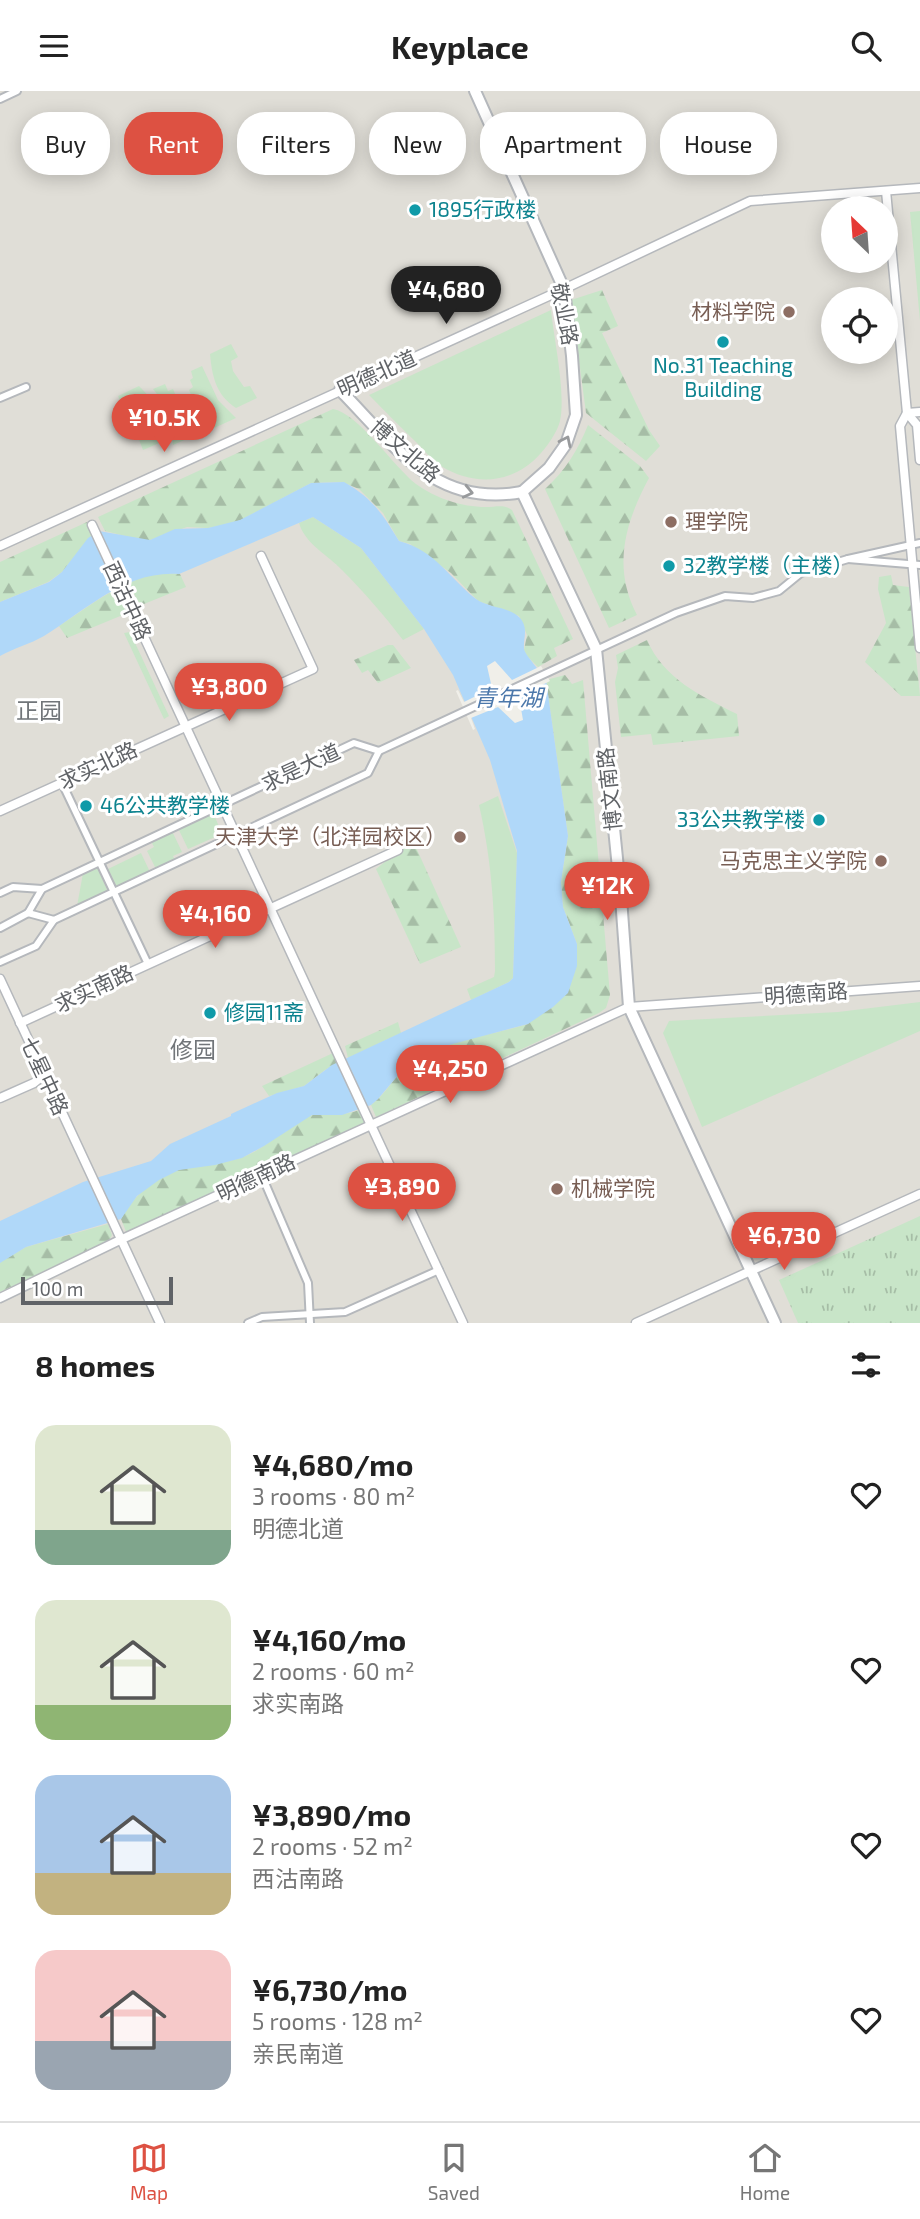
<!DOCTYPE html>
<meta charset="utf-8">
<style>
:root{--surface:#fff;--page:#f2f2f2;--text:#222;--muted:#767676;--line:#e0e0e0;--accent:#dd5142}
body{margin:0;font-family:"Exo 2","Noto Sans SC",sans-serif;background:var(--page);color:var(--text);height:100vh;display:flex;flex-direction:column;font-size:26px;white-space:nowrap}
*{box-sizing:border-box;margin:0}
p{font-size:23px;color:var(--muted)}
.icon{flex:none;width:38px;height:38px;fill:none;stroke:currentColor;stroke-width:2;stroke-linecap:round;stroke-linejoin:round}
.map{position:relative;height:1232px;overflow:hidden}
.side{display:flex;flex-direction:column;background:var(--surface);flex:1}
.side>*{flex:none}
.hud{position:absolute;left:21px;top:21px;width:878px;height:63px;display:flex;gap:14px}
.needle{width:46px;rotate:335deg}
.buttons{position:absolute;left:821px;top:105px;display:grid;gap:14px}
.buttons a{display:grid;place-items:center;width:77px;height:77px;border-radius:50%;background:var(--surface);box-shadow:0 4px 18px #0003;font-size:35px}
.scale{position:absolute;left:21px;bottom:18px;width:152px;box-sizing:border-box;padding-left:7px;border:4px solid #606367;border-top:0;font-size:19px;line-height:24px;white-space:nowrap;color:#606367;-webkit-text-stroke:5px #fff;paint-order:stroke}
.price{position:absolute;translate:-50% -60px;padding:0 16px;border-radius:24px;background:var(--accent);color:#fff;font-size:23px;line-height:46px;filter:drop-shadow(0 2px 4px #0008)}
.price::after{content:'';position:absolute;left:50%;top:42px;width:21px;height:16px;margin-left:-10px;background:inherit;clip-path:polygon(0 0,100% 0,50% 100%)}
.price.selected{background:#222;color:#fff}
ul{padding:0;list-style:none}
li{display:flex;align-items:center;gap:21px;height:175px;padding:0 35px}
li span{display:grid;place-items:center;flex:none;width:196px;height:140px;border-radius:21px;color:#555}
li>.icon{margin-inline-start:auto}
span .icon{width:84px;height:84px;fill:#fffc;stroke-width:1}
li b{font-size:30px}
h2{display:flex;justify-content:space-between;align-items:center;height:84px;padding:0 35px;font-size:30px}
.chip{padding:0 24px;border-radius:28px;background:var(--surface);box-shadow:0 4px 18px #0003;font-size:24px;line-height:63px}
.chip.selected{background:var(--accent);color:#fff}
header{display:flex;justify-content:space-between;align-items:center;height:91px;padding:0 35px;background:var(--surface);font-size:32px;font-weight:700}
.tab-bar{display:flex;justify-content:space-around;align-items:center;height:98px;border-top:2px solid var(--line);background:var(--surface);font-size:19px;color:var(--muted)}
.tab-bar a{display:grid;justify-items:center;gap:4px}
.tab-bar .selected{color:var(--accent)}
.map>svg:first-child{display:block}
.education{fill:#e0ded7;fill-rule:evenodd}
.grass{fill:#c8e5c8}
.forest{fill:url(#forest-firs)}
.park{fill:url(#park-tufts)}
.water{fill:#b0d8f9}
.pier{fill:#f0efe9}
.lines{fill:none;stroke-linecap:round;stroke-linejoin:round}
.pedestrian-casing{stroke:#b5b8bc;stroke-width:10}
.minor-casing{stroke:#b5b8bc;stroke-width:11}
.tertiary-casing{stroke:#b5b8bc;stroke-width:14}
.pedestrian{stroke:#fff;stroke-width:6}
.minor{stroke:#fff;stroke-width:8}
.tertiary{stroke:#fff;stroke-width:10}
.oneway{stroke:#989a9c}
.culture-dot{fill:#0f9aa8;stroke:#fff;stroke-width:2.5}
.education-dot{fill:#8d6e63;stroke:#fff;stroke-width:2.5}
.labels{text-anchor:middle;stroke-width:6;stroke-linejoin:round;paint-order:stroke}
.culture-label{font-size:21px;fill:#0d838f;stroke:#fff;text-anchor:start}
.education-label{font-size:21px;fill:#785e54;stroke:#fff;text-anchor:end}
.street-label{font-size:21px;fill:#606367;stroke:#fff}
.water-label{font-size:23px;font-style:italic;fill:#4c78ab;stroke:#fff}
.neighbourhood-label{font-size:23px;fill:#717579;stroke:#fff}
</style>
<header><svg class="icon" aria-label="menu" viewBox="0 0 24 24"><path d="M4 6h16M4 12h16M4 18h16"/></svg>Keyplace<svg class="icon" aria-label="search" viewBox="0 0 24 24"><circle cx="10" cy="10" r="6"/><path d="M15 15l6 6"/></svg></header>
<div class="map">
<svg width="920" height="1232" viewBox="0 0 920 1232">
<defs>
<pattern id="forest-firs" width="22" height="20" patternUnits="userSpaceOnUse" patternTransform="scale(1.75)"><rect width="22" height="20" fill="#c8e5c8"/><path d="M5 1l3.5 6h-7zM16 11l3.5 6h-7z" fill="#a6bda6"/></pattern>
<pattern id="park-tufts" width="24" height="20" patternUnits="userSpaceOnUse" patternTransform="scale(1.75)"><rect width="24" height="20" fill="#c8e5c8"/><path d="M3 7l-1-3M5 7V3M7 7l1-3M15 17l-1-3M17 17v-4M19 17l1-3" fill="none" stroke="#a6bda6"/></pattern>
</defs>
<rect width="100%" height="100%" fill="#f0efe9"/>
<path class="education" d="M0,0H920V1232H0ZM833,117H886V170H833ZM833,208H886V261H833Z"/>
<g class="grass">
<polygon points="920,120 920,230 910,121"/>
<path d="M551,219C554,249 566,301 560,330C557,341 549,353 541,362C514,393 475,396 441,375C432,370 425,360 418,353C401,337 385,320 369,304Z"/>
<path d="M231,253L238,266L231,270L233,280L244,296L250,295L257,307L236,317C216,304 212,285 210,263Z"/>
<polygon points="202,275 218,309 236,327 212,338 201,316 206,313 196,317 193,309 200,305 193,308 189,299 193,296 190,289 193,287 191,280"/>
<path d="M165,293L168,300L173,298L176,305H182L185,312L177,316L185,313L188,320L181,324L187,323L196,344L173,354C171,332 168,316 153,298Z"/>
<path d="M139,295C155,311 167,326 164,350L143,359L138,346L143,342L138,324L131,315L124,318L118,305Z"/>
<path d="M313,426L361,457L424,538L403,549C384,524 364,501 342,479C328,464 305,453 299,432Z"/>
<polygon points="130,541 169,625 164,628 124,542"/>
<path d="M498,705L517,762L513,887L509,891L471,909L467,898L494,886L495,880C495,822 492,771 479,714Z"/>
<polygon points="213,721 222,743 188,758 178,737"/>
<polygon points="172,740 182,761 173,765 175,770 156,778 147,760 154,756 151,750"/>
<polygon points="141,762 150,781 117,796 108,778"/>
<polygon points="97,776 108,801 77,815 83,782"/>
<polygon points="920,911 920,940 702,1036 663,942 669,930 838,921"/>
</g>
<g class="forest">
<polygon points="602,199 618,235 602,242 649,339 660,355 646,370 586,322 571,209"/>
<path d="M333,318C358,322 394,376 416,393C435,407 462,416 486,416C496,416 504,413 512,419L573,548L554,557L557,565L538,576L527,565L524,559L527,544L519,525L478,510L451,482L410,453L399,450L383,422L359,398L342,391L311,392L241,429L225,434L208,437L187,436L150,449H141L105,440L98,426Z"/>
<path d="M588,334L640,375L649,387C625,432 612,476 637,524L609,537L545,398C565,380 578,359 588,334Z"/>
<polygon points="87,431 93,444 62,481 48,491 0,511 0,471"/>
<polygon points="165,482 180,483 186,496 144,513 138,511 129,492 140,486"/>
<polygon points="891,484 893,494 909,496 920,605 901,605 865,571 886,532 878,498 879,486"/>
<path d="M119,497L130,521L67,547L59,535C79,522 98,507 119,497Z"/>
<path d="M647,549C664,588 701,605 737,623L739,645L653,654L651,643L621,646L615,591L618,577L616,564Z"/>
<polygon points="388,554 393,554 411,577 378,592 368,579 362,582 354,569"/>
<polygon points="208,578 219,602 196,613 184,588"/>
<path d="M565,584L572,593L583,589L610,904L606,917L599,922L376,1026L371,1014C386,1003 394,985 409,974C442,949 489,945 528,933L577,853L563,816L561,791L568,745L546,589Z"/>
<polygon points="414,752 461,856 420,873 376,778 402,757"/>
<polygon points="398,931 401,942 348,967 345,955"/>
<polygon points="333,962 337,972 325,979 304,995 269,1005 262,995"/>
<path d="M361,1018L367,1032L127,1143L121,1128C132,1106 157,1084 182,1078C207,1072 229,1074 254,1061C269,1053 300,1026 313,1024C329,1021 345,1026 361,1018Z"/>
<polygon points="108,1133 112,1144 109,1150 0,1201 0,1172 2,1170 26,1156"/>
</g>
<polygon class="park" points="920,1125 920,1232 798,1232 779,1189"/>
<path class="water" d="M344,391C372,407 382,422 399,450C435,459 449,487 476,508C488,517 511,516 520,527C529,538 523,547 524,558C525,564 542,582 546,589L568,745L561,791L563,816L577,853V875L568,902L553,916L528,933L449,954L422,965L405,976L378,1008L371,1014L342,1024H312L264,1055L242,1067L215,1074L179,1079L159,1089L137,1105L121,1128L26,1156L0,1172V1130L83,1091L151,1070L170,1053L231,1025V1023L277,1002L304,995L332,974L509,891L513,887L517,760L490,669L453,584L424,538L361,457L313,426L179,483C126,479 86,519 44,545C30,553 14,557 0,565V511L49,491L62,481L88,447L99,440L150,449L175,438L208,437L240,429L311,392Z"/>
<polygon class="pier" points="495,570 512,589 541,575 550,590 519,606 523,629 515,632 498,616 471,627 475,638 473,639 456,600 458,599 464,611 492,597 487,575"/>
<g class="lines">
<defs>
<g id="pedestrian">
<polyline points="0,8 17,0"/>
<polyline points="0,307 26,296"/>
<polyline points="920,452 848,468 920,474"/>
<polyline points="379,660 676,522 725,505 753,507 779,500 801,482 848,468"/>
<polyline points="62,692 148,873"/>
<polyline points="0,802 13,796 42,798"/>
<polyline points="28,822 54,829 368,682 379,660"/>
<polyline points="28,822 42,798 354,652 379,660"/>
<polyline points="0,837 28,822"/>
<polyline points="0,871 36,855 54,829"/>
<polyline points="262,1085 308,1192 310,1232"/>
<polyline points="248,1232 262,1226 345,1221 439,1179"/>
</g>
<g id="minor">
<polyline points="886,100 907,322 917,334 920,369"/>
<polyline points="907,322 900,335 920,557"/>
<polyline points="907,322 920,321"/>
<polyline points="92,434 463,1232"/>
<polyline points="0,455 564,198 750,110 920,97"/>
<polyline points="0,720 313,578 261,465"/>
<polyline points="0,888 160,1232"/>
<polyline points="20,932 398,759"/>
<polyline points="0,1007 34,992 44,984"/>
<polyline points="0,1207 120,1149 629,916 920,895"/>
<polyline points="636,1232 920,1103"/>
</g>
<g id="tertiary">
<polyline points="475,0 564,198 572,265 576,324 566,353 549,377 522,401"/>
<path d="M340,299C395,355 435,417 522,401"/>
<polyline points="522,401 596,558 621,807 629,916 775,1232"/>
</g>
</defs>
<use href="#pedestrian" class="pedestrian-casing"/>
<use href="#minor" class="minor-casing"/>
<use href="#tertiary" class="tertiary-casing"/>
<use href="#pedestrian" class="pedestrian"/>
<use href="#minor" class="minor"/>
<use href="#tertiary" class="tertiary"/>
</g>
<defs><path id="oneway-chevron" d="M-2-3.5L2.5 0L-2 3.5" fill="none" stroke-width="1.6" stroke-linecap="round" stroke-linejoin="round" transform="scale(1.75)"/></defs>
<g class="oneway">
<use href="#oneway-chevron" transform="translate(566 350) rotate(-64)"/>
<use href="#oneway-chevron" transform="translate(468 401) rotate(13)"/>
</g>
<g class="culture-dot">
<circle cx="415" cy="119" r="7"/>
<circle cx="723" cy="251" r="7"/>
<circle cx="669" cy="475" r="7"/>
<circle cx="86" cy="715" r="7"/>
<circle cx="819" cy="729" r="7"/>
<circle cx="210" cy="922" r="7"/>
</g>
<g class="education-dot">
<circle cx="789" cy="221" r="7"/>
<circle cx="671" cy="431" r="7"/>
<circle cx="460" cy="746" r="7"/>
<circle cx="881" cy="770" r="7"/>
<circle cx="557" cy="1098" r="7"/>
</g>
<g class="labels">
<g class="culture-label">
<text x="429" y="126">1895行政楼</text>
<text x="723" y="282" text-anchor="middle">No.31 Teaching<tspan x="723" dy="24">Building</tspan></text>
<text x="683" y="482">32教学楼（主楼）</text>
<text x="100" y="722">46公共教学楼</text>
<text x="805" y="736" text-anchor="end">33公共教学楼</text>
<text x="224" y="929">修园11斋</text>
</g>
<g class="education-label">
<text x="775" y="228">材料学院</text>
<text x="685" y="438" text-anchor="start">理学院</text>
<text x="446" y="753">天津大学（北洋园校区）</text>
<text x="867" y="777">马克思主义学院</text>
<text x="571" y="1105" text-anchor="start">机械学院</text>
</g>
<g class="street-label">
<text transform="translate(564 223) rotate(79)" y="7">敬业路</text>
<text transform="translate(377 283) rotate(-24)" y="7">明德北道</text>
<text transform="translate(405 360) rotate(41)" y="7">博文北路</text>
<text transform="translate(127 510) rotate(65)" y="7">西沽中路</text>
<text transform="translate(98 675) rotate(-25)" y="7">求实北路</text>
<text transform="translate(301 677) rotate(-25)" y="7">求是大道</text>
<text transform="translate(610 698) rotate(-96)" y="7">博文南路</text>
<text transform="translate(94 898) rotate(-25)" y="7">求实南路</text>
<text transform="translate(806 903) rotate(-4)" y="7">明德南路</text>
<text transform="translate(44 985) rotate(65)" y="7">七星中路</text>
<text transform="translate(256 1087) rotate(-25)" y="7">明德南路</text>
</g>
<g class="water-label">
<text x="508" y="615">青年湖</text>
</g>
<g class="neighbourhood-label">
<text x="39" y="628">正园</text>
<text x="193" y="967">修园</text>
</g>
</g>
</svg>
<div class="buttons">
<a><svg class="needle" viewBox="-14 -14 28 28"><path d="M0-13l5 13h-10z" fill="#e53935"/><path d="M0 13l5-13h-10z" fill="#767676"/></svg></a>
<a><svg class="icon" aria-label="locate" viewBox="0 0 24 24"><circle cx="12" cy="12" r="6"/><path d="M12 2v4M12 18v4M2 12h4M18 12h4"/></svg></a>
</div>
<div class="scale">100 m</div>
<b class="price selected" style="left:446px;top:235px">¥4,680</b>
<b class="price" style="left:164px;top:363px">¥10.5K</b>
<b class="price" style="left:229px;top:632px">¥3,800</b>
<b class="price" style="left:607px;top:831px">¥12K</b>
<b class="price" style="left:215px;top:859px">¥4,160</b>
<b class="price" style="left:450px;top:1014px">¥4,250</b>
<b class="price" style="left:402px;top:1132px">¥3,890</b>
<b class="price" style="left:784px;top:1181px">¥6,730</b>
<div class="hud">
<a class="chip">Buy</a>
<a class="chip selected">Rent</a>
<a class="chip">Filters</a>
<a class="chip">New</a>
<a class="chip">Apartment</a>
<a class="chip">House</a>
</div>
</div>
<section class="side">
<h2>8 homes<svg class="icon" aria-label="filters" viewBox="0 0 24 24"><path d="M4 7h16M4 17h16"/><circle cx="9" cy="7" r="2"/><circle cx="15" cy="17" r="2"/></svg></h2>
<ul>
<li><span style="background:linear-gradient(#dfe7d0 75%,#7fa58c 0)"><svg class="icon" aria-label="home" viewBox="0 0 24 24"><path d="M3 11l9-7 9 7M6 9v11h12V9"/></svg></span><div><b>¥4,680/mo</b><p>3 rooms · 80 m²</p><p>明德北道</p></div><svg class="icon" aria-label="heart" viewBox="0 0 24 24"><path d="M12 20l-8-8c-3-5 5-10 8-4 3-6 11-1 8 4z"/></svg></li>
<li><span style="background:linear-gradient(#dfe7d0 75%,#8fb573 0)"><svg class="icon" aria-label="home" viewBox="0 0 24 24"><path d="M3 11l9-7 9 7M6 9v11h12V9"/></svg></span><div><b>¥4,160/mo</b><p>2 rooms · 60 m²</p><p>求实南路</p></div><svg class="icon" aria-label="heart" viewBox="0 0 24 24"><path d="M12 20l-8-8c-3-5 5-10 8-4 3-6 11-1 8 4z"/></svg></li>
<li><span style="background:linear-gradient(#a9c7e8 70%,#c2b280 0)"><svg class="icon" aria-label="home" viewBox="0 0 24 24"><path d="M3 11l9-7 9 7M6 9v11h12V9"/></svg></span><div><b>¥3,890/mo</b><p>2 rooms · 52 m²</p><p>西沽南路</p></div><svg class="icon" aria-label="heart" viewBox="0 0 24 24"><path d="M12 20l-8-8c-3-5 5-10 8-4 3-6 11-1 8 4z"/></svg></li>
<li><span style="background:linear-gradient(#f6c9c9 65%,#9aa5b1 0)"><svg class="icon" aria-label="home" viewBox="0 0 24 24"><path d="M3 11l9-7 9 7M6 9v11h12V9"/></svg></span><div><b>¥6,730/mo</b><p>5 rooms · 128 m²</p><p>亲民南道</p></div><svg class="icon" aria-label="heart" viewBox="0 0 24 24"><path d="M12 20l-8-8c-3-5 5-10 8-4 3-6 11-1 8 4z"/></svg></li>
</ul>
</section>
<nav class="tab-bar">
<a class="selected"><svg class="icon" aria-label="map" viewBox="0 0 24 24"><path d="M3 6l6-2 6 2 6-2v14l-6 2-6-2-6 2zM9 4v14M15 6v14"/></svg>Map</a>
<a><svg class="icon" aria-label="saved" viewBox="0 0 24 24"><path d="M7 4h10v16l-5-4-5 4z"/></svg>Saved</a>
<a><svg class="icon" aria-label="home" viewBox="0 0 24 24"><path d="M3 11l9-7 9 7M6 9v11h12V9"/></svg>Home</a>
</nav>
